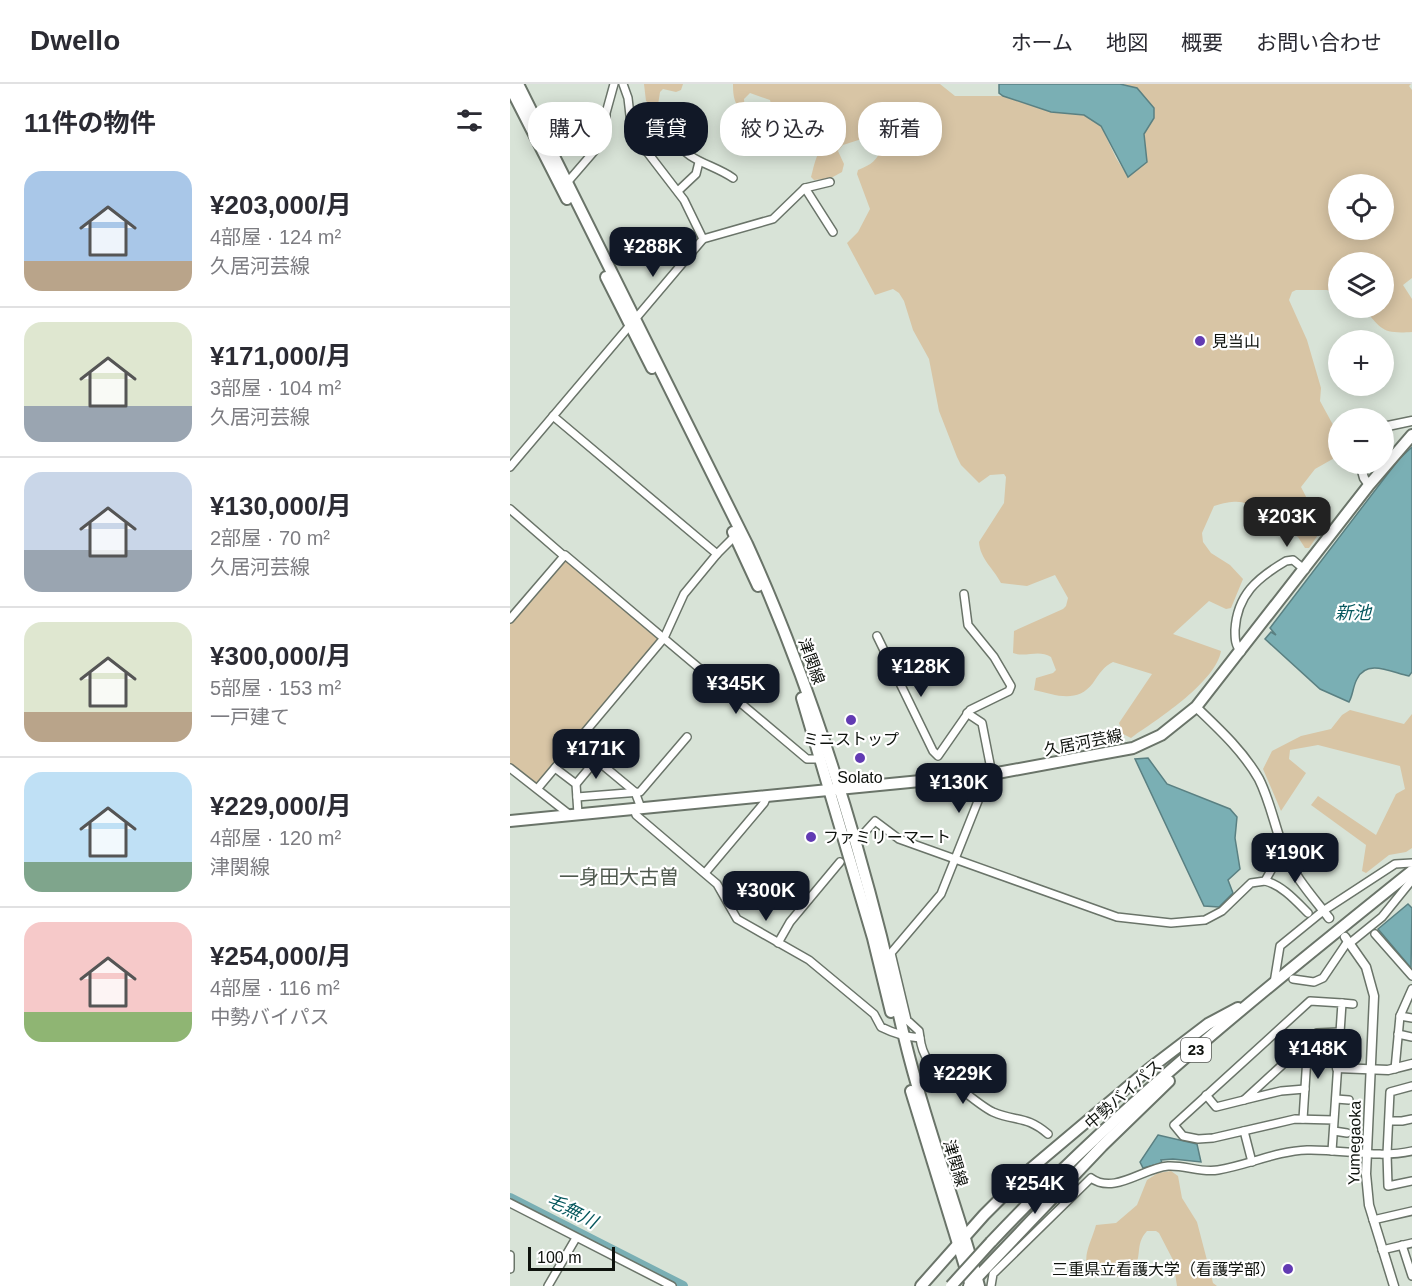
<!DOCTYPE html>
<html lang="ja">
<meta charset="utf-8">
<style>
:root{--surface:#fff;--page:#f2f2f3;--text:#2b2b33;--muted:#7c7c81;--line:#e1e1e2;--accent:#111827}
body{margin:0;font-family:Arial,"Noto Sans JP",sans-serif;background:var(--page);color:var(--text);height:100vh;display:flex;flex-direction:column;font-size:22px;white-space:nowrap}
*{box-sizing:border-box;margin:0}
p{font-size:20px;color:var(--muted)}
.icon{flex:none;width:33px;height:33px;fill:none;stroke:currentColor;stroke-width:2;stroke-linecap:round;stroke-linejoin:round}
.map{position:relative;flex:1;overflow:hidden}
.panel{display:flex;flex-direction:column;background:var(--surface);width:510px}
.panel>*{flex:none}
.banner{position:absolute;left:18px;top:18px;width:570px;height:54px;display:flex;gap:12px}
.buttons{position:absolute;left:818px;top:90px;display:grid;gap:12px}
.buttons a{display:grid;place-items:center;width:66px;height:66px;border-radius:50%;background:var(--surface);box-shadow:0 3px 15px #0003;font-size:30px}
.scale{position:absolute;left:18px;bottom:15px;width:87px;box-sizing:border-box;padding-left:6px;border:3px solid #0e120d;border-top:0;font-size:16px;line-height:21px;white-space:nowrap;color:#0e120d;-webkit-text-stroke:4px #fff;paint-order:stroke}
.price{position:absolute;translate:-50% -51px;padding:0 14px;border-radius:12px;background:var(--accent);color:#fff;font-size:20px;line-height:39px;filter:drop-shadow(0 2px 3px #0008)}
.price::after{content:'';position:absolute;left:50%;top:36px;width:18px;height:14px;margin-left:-9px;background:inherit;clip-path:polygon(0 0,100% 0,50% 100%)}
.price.current{background:#222;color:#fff}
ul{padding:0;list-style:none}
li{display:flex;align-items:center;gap:18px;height:150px;padding:0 24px}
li+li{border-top:2px solid var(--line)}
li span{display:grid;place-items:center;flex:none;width:168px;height:120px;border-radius:18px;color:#555}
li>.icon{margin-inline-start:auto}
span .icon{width:72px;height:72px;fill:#fffc;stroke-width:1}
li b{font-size:26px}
h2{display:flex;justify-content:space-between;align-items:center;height:72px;padding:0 24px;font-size:26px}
.chip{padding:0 21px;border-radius:24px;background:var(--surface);box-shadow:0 3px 15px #0003;font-size:21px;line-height:54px}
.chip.current{background:var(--accent);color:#fff}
header{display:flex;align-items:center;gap:36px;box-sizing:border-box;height:84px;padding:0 30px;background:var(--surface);border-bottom:2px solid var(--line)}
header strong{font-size:28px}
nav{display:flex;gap:33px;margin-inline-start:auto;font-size:21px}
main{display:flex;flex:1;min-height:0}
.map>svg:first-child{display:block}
.green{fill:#d8c5a5;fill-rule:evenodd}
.water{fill:#7aafb4;stroke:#5a8082;stroke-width:1.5}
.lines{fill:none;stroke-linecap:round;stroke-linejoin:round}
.stream{stroke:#5a8082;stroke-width:1.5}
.river{stroke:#7aafb4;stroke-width:10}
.minor-casing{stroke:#6a7469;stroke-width:10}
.tertiary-casing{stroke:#6a7469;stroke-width:11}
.primary-casing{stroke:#6a7469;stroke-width:14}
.trunk-casing{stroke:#6a7469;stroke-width:14}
.minor{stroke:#fff;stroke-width:7}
.tertiary{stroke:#fff;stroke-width:8}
.primary{stroke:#fff;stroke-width:10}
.trunk{stroke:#fff;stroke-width:10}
.trunk-bridge-casing{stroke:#6a7469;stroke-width:14;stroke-linecap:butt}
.trunk-bridge{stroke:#fff;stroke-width:10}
.poi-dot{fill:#623bb3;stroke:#fff;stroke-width:2}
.labels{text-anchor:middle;stroke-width:4.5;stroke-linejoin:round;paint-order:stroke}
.shield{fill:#fff;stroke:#565956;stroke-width:1.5}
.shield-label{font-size:15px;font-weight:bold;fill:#0e120d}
.poi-label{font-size:16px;fill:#0e120d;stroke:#fff;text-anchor:start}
.street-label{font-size:16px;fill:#0e120d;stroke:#fff}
.water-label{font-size:18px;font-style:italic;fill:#07585e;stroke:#fff}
.quarter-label{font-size:20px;fill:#505a4f;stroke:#fff}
</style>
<header>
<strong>Dwello</strong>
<nav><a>ホーム</a><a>地図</a><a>概要</a><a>お問い合わせ</a></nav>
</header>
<main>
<section class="panel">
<h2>11件の物件<svg class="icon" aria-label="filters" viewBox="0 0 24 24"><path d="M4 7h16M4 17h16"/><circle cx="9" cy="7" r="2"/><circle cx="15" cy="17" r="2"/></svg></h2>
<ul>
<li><span style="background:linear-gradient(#a9c7e8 75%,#b9a48a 0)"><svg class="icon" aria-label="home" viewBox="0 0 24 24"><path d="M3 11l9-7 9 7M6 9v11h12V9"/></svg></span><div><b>¥203,000/月</b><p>4部屋 · 124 m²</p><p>久居河芸線</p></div></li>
<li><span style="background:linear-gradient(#dfe7d0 70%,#9aa5b1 0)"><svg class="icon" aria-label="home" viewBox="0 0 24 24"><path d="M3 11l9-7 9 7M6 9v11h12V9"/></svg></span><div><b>¥171,000/月</b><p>3部屋 · 104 m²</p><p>久居河芸線</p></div></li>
<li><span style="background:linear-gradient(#c9d6e8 65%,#9aa5b1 0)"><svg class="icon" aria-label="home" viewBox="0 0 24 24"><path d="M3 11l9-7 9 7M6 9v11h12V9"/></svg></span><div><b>¥130,000/月</b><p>2部屋 · 70 m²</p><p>久居河芸線</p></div></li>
<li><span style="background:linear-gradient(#dfe7d0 75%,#b9a48a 0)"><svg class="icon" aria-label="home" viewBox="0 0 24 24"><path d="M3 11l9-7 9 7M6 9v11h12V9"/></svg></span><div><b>¥300,000/月</b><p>5部屋 · 153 m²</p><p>一戸建て</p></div></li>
<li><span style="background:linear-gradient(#bfe0f5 75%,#7fa58c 0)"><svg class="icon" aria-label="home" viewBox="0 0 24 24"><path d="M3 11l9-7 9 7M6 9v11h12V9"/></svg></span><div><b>¥229,000/月</b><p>4部屋 · 120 m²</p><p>津関線</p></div></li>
<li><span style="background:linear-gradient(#f6c9c9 75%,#8fb573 0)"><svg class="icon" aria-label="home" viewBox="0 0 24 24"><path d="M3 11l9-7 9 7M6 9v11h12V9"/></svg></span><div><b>¥254,000/月</b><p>4部屋 · 116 m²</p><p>中勢バイパス</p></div></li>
</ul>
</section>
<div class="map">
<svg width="902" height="1202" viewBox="0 0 902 1202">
<rect width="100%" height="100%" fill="#d8e3d7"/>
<g class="green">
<polygon points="134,0 173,0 171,6 166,8 153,5 150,8 148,21 143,22 136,17"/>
<path d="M223,0H430L445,12H493L541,28L574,31L591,42L606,74L618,93L637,78L634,50L644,34L627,4L610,0H901L899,2L902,6V194L893,201L902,215V248C871,250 872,245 853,224H873V178H828V211L817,206H786L782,208L779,216L797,256L811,304L810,317L828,350V372L805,385L791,403L810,440V448L799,464H795L788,453L779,447L765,449C740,428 746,409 704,422L692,449L693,458L701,469L720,481L733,495L721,524L716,525L699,517L663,550L711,567C706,597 650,634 625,651L621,654L613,650L609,639L642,590L603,578C594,582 589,590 583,599C567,620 546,611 524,606L526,594L543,589L546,586L541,573C528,565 516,574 503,569L504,547L553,525L556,522L558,514L545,491L517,502L491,499C484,485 470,475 469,458L494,419L496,393L494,390L480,391L469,399L451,381L447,373L429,327L419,275L403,246L394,217L389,209L383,205L365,211L337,159L348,148L360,125L347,90L348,86C361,81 368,76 372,62L367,50L333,61L328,67L334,80L332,88L321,94L304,96L301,93C303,86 305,75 309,68C317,55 332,54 328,35C311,26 273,47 261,61C251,59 247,54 242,46L258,29L261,20L260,16L240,9L234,15L235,28C224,23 223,11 223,0ZM828,100H873V146H828Z"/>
<polygon points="56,476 149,556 27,700 24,700 0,680 0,540 53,477"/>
<polygon points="840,626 894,640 902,630 902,764 896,768 879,771 856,789 852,787 856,761 801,721 808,712 866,751 886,710 895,705 890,682 808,661 780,666 779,675 796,689 771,727 753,685 762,667 791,652 821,645 832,631"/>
<path d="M661,1087L668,1092L672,1114L687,1138L703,1199L707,1202H667L663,1176L649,1149L646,1147H637C622,1163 637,1177 615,1193H584C568,1177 581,1160 586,1141L606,1139L627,1121L637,1096L648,1089Z"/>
</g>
<g class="water">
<polygon points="489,0 610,0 627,4 644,24 644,34 634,50 637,78 618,93 591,42 574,31 541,28 493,12 489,9"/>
<path d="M902,363V588L899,592C883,589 857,574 847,595C843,602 843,611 839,618L810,605L755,555L761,548L766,551L760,544L889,375Z"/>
<polygon points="638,674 657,700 720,725 727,733 725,754 730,785 718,796 723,809 709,823 694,822 625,675"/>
<polygon points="898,820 902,824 901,884 868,845"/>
<polygon points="648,1051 687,1060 691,1078 663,1075 651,1076 652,1079 633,1084 630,1078"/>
</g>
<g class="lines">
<polyline class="stream" points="258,717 296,714"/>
<polyline class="river" points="0,1114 173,1202"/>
<defs>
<g id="minor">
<polyline points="113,0 118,14 121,40 131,60 174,116 193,155"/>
<path d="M164,55C178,78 203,80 223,94"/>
<polyline points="55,101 93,57 96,48 96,29 104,0"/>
<polyline points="295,104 323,148"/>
<polyline points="168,107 186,90 189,78"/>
<polyline points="43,332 207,470 225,452"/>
<polyline points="0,383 193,155 263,135 295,104 320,98"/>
<polyline points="0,425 54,472"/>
<polyline points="0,535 55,471 297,675 310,675"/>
<polyline points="367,552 423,667 428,672 460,626 499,607 501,602 484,573 458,541 454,510"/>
<path d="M731,568C725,561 725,555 725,546C727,511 747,494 776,477L783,476L795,486"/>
<polyline points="457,629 472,639 482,690"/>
<polyline points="66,659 125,708 131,724"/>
<polyline points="0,684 60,731"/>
<polyline points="45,684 66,700 68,730"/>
<polyline points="66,700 86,676"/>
<polyline points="28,704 154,554 174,510 207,470"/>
<polyline points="67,713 130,708 177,653"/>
<path d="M124,725L126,731L207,800L227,835L299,876L364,930L371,943C383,949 396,953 410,954L409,947L397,936L381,869L431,810L476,697V691"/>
<polyline points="345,759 365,737 389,755 607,833 661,839 695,836 712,827 741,799 755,797 768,774 776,771"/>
<polyline points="195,789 254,719 257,712"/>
<path d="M755,797C772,801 786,817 798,829"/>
<polyline points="865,850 902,892"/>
<polyline points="268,859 280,838 330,778"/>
<polyline points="840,859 872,833 902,796"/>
<polyline points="783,895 804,898 813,894 838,857"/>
<polyline points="764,899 770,862 813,827 885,780 902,779"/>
<polyline points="832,919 843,920"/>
<polyline points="890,932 902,934"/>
<polyline points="888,950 902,953"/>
<polyline points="829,951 844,952"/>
<path d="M410,954C411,962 413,969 418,976C428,987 470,1022 483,1028C506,1038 516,1031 538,1050"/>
<polyline points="885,985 890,932 902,905"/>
<polyline points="902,1002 880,1008 877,1070 878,1102 902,1097"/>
<polyline points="795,1005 771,1007 734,1016 807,949 830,948"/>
<polyline points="696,1011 706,1023 734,1016"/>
<polyline points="826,1015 839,1016"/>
<polyline points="793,1035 798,957"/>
<polyline points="879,1037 892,1037 902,1035"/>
<polyline points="734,1047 742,1078"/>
<polyline points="824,1047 837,1049"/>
<polyline points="822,1067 832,919 800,917 664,1041 673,1052 688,1055 703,1054 785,1035 824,1036"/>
<polyline points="0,1119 162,1202"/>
<polyline points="863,1136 902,1127"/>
<polyline points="892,1161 902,1192"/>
<polyline points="872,1166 902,1159"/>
<polyline points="0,1171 0,1185"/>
<polyline points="38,1202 66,1154"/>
<path d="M481,1202L483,1190L581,1094C604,1111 633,1084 658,1082C675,1081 691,1089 708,1086C738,1081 767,1067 797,1066C832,1065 868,1075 902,1067"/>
</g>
<g id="tertiary">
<polyline points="873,343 902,337"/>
<polyline points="850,380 854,394 859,401"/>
<path d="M686,623C709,645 733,667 749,695C761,719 765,745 775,769C785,794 803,813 819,834"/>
<polyline points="835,853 856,883 864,912 856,1090 859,1121 884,1202"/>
<polyline points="827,984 878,986 902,980"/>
</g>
<g id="primary">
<path d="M8,0L237,460C294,585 337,718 371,852C381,893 389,935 400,976C420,1052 448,1126 469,1202"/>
<polyline points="0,3 57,115"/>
<polyline points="96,193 142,284"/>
<polyline points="223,448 248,502"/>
<polyline points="292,614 363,854 381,928"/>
<polyline points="0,737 482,690 623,664 651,651 686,623 859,401 902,351"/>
<polyline points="401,1007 461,1202"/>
</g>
<g id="trunk">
<path d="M481,1158C609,1022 756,904 902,787"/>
<polyline points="411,1202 474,1131 518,1087 639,985 698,940 728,924"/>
<polyline points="459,1202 592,1062 659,997"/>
</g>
</defs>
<use href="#minor" class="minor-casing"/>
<use href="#tertiary" class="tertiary-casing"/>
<use href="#primary" class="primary-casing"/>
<use href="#trunk" class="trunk-casing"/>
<use href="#minor" class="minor"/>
<use href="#tertiary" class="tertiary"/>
<use href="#primary" class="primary"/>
<use href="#trunk" class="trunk"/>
<defs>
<polyline id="trunk-bridge" points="441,1202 481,1158"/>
</defs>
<use href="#trunk-bridge" class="trunk-bridge-casing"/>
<use href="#trunk-bridge" class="trunk-bridge"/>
</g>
<g class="poi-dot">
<circle cx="690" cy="257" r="6"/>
<circle cx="341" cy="636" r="6"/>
<circle cx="350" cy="674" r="6"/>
<circle cx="301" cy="753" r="6"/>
<circle cx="778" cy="1185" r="6"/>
</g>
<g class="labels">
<rect class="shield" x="671" y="954" width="30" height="24" rx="4.5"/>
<g class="shield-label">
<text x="686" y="971">23</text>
</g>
<g class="poi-label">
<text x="702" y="263">見当山</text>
<text x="341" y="661" text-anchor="middle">ミニストップ</text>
<text x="350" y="699" text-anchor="middle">Solato</text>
<text x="313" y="759">ファミリーマート</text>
<text x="766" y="1191" text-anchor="end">三重県立看護大学（看護学部）</text>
</g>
<g class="street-label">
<text transform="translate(302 577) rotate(70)" y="6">津関線</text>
<text transform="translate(573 658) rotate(-11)" y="6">久居河芸線</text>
<text transform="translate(613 1010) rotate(-41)" y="6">中勢バイパス</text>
<text transform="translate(844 1059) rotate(-89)" y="6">Yumegaoka</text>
<text transform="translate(446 1079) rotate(73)" y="6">津関線</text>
</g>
<g class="water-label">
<text x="843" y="535">新池</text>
<text transform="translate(62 1127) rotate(27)" y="6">毛無川</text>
</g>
<g class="quarter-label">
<text x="109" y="800">一身田大古曽</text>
</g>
</g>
</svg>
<div class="buttons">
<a><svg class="icon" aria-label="locate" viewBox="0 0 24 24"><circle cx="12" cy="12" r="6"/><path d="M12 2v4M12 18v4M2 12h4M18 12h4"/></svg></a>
<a><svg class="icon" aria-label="layers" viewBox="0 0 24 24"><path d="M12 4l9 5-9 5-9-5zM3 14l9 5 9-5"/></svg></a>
<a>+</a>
<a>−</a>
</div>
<div class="scale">100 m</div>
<b class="price" style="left:143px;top:194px">¥288K</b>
<b class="price current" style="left:777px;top:464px">¥203K</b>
<b class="price" style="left:411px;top:614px">¥128K</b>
<b class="price" style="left:226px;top:631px">¥345K</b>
<b class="price" style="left:86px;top:696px">¥171K</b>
<b class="price" style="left:449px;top:730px">¥130K</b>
<b class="price" style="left:785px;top:800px">¥190K</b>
<b class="price" style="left:256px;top:838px">¥300K</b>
<b class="price" style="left:808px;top:996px">¥148K</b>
<b class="price" style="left:453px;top:1021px">¥229K</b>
<b class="price" style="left:525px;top:1131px">¥254K</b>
<div class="banner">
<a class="chip">購入</a>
<a class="chip current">賃貸</a>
<a class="chip">絞り込み</a>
<a class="chip">新着</a>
</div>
</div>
</main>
